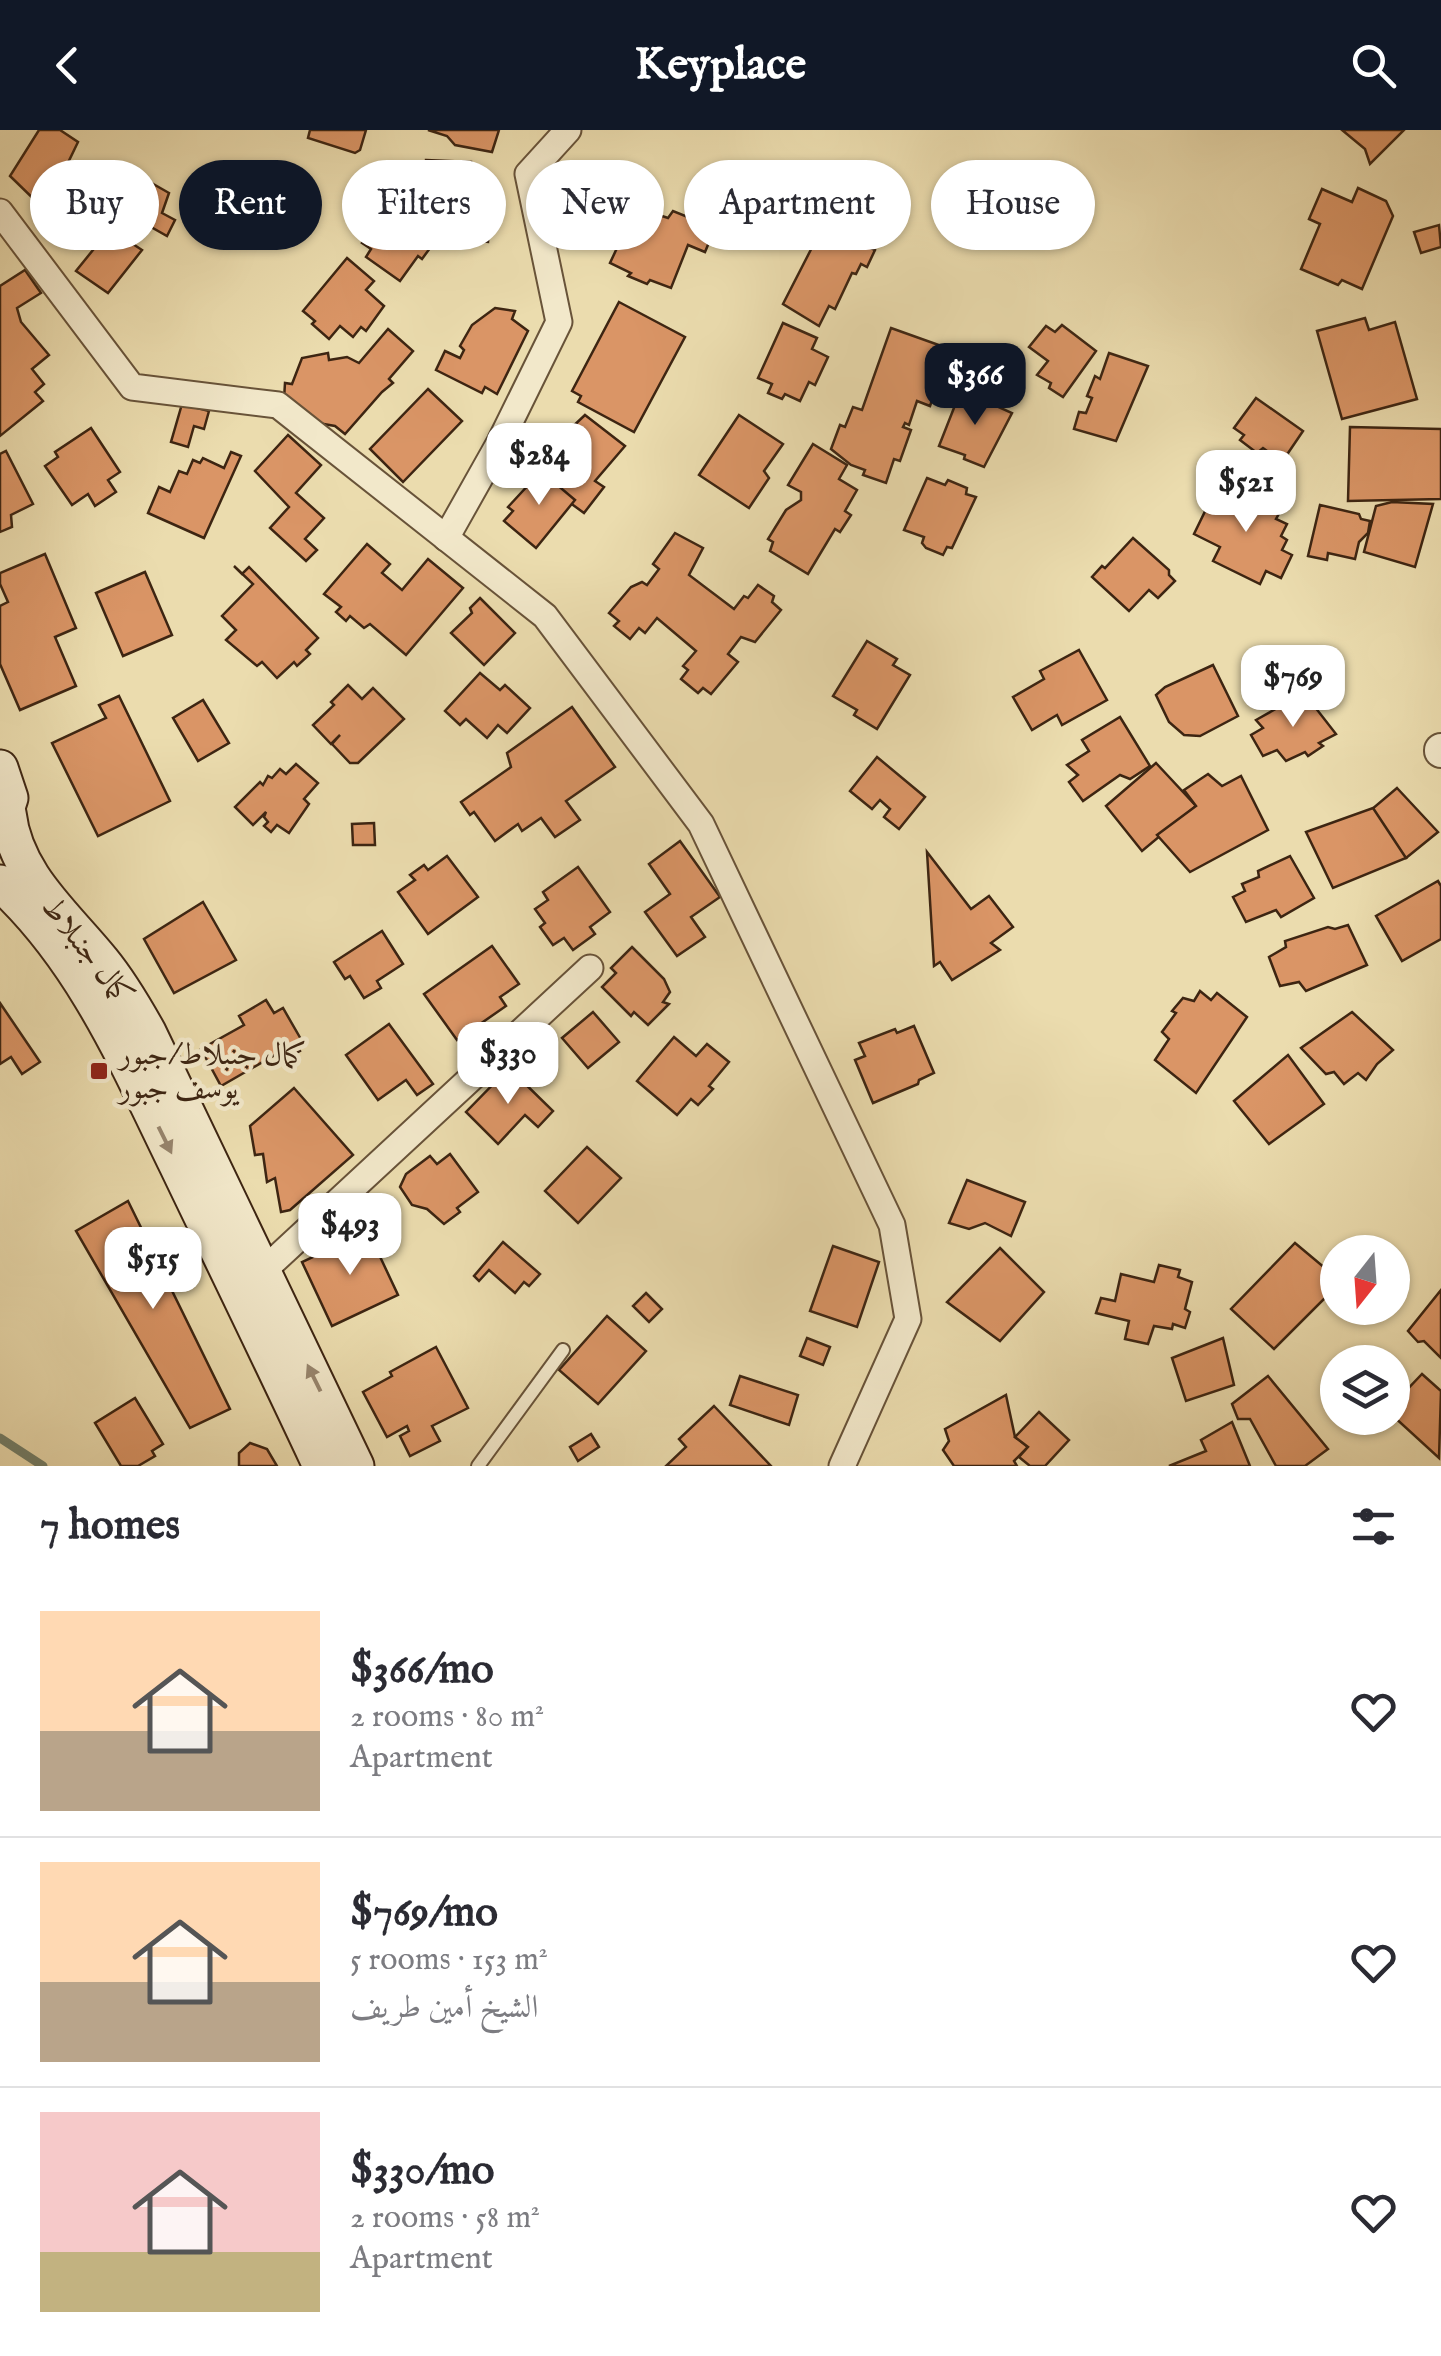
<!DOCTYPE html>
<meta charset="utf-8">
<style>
:root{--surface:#fff;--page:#f2f2f3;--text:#2b2b33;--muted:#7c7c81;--line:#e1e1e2;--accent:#111827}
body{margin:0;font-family:"IM FELL English",Amiri,serif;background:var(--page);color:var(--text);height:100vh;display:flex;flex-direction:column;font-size:38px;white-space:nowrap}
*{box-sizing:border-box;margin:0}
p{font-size:32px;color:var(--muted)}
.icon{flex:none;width:55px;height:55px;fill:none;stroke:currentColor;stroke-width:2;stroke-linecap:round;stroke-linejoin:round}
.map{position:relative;height:1336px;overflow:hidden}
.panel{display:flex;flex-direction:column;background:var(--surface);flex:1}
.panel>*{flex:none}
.top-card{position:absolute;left:30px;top:30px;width:1382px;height:90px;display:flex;gap:20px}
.needle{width:65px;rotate:197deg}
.tools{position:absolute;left:1320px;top:1105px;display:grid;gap:20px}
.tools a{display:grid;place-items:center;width:90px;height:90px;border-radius:50%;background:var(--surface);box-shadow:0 2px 8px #0004;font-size:50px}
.price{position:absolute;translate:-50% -85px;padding:0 22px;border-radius:20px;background:#fff;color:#222;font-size:32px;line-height:65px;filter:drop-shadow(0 2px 5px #0008)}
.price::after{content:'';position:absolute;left:50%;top:60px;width:30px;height:22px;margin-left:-15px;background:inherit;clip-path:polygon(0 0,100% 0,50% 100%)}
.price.active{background:var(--accent);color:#fff}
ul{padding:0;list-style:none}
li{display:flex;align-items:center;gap:30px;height:250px;padding:0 40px}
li+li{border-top:2px solid var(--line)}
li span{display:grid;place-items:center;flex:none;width:280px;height:200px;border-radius:0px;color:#555}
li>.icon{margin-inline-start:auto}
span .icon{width:120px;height:120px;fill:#fffc;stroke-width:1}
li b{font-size:42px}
h2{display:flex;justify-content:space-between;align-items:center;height:120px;padding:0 40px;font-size:42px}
.pill{padding:0 35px;border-radius:45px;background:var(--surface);box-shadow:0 2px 8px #0004;font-size:35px;line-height:90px}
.pill.active{background:var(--accent);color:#fff}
header{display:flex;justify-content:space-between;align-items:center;height:130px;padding:0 40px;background:var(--accent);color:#fff;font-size:45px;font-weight:700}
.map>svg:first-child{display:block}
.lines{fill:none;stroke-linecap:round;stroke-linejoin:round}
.stream{stroke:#74806b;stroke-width:9}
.building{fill:#da9566;stroke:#3d2512;stroke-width:2.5}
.service-casing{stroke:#685339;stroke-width:16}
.minor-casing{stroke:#685339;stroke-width:29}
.tertiary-casing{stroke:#685339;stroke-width:36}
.secondary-casing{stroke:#3d2512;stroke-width:39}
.service{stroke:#f2e8ca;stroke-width:12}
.minor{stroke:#f2e8ca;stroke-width:25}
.tertiary{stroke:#f2e8ca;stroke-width:32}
.secondary{stroke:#f2e8ca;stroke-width:35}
.oneway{fill:#98866e}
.poi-dot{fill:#8f2418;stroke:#f2e8ca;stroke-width:4}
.labels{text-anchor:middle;stroke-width:9;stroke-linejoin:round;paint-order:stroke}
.street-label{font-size:30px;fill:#3d2512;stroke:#f2e8ca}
.poi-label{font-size:30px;fill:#3d2512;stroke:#f2e8ca;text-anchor:start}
</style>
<header><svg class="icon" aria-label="back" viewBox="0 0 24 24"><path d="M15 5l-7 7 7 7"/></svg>Keyplace<svg class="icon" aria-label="search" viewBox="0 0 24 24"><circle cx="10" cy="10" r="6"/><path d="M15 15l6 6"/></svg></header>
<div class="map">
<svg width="1441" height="1336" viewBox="0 0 1441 1336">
<rect width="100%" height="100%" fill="#ebdcae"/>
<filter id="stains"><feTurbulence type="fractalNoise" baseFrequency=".002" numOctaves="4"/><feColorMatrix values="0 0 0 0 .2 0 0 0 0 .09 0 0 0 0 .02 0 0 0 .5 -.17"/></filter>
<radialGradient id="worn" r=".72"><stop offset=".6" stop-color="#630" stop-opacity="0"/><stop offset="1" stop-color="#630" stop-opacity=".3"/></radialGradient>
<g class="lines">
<polyline class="stream" points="0,1308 43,1336"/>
</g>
<g class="building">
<polygon points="39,0 60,0 78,12 65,39 91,46 67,63 62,57 47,82 10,46"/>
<polygon points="310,0 366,0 360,20 355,23 308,8"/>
<polygon points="428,0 499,0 492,22 455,15 447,6"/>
<polygon points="1342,0 1404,0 1370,34 1365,19"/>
<polygon points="426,30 471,32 470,52 492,54 491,68 495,70 494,82 490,82 488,112 468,110 468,105 441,103 439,77 423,76"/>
<polygon points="228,34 282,34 288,69 276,89 264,91 257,101 250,100 242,92 213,91 212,38 227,38"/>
<polygon points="141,47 169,63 162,83 175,90 167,106 114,76 131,48 140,58"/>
<polygon points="1358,58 1386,71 1393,86 1362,159 1342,150 1338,155 1301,139 1320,94 1309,89 1322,59 1352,72"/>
<polygon points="390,73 409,87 413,83 441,103 422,129 418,126 400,151 366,127 371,119 362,113"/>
<polygon points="641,79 668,88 673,81 715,98 705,122 688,115 671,158 650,150 647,154 628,146 631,143 610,133 624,103 633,103"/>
<polygon points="1439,95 1441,117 1421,123 1414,102"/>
<polygon points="823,96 853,103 850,108 875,120 867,137 861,134 856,144 852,143 835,179 829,176 819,196 783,174"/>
<polygon points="110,99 142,120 108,163 76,141"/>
<polygon points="347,128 374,151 366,160 384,176 366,201 361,197 353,207 340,196 329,209 312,194 315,191 303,181"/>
<polygon points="25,140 41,163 17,178 21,192 49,225 32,239 44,254 35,262 43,271 0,306 0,156"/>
<polygon points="619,172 685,207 634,302 578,272 581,266 572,261"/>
<polygon points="495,178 515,181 512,189 528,201 497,264 485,257 482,263 436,240 445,221 460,228 464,220 460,216 472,195"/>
<polygon points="1365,188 1369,200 1395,192 1417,269 1342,289 1317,201"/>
<polygon points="783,193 817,208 812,219 828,227 815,255 809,252 800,271 785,264 782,269 768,263 772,254 758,248"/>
<polygon points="1062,195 1096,221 1063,267 1049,258 1051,253 1037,245 1048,231 1029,217 1046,196 1055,202"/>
<polygon points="891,198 950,219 930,276 917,271 909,295 905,293 903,297 911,300 900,331 894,329 886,353 863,345 865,340 851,335 831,319 840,295 845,297 853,277 862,280"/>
<polygon points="388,199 413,221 389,249 393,253 382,262 345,304 335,296 312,292 284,269 285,253 292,254 302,228 328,223 329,230 347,227 359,233"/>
<polygon points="1109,223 1148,236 1116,311 1074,299 1079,282 1086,283 1092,268 1087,266 1095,246 1100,249"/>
<polygon points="428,259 462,291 403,352 370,319"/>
<polygon points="961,260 1012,283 984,337 964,329 965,325 939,316"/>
<polygon points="1256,268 1303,301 1282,332 1263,318 1257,323 1240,310 1244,305 1234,298"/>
<polygon points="182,274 209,281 204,299 194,296 188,317 171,312"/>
<polygon points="585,285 625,316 595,351 604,357 584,383 536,348 574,299 568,301"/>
<polygon points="739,285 783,314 764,341 769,348 749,378 699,345"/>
<polygon points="1350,297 1441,299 1441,369 1348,371"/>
<polygon points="91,298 120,342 108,350 116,362 95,376 88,364 72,375 45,336 58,327 55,322"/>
<polygon points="288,305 321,335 296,363 324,388 305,409 317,420 306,431 270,398 289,377 255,341"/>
<polygon points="813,314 847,335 839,349 857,360 845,381 851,385 840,402 835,399 808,444 770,421 773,412 768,409 786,380 801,370 801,362 788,355"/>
<polygon points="6,321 33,374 11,385 12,397 0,402 0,324"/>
<polygon points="231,322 241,326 204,408 148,383 159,357 170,362 179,341 187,344 193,330 200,333 203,328 224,338"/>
<polygon points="545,337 561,349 556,354 575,370 536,418 504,391 513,381 508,377"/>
<polygon points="927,348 945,355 948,350 967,358 966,364 976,367 952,418 947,417 943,425 926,418 922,413 924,407 904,400"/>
<polygon points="1230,355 1281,380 1276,389 1287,394 1281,406 1287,410 1282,420 1292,425 1281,448 1266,441 1260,454 1213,431 1220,417 1194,404 1211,369 1221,374"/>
<polygon points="1392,372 1433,374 1415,437 1364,422 1376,376"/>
<polygon points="1320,375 1359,384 1361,389 1370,391 1368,403 1359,412 1355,429 1328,423 1327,430 1308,426"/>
<polygon points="675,403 703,418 689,445 734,479 744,466 748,468 758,455 774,466 772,472 781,480 755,512 741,507 728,524 738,532 711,564 703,558 698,563 681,549 688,540 683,536 696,521 657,488 645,503 639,498 630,509 614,496 619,491 609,483 631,457 642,452 647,455 659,439 653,434"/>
<polygon points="1133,408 1169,440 1169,445 1175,451 1158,468 1149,460 1129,481 1092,447 1102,436 1105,438"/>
<polygon points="367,414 390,434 382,443 402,460 428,429 463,458 406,525 370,494 364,498 350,486 346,491 336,482 341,477 324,464"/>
<polygon points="45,424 76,498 55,507 76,556 20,580 0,534 0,476 8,472 0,454 0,443"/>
<polygon points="234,436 242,444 249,437 318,508 306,520 310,524 297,536 294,532 277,548 262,532 257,536 226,510 236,500 222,486 253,454"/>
<polygon points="145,442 172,505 123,526 96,463"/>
<polygon points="480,468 515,503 484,535 451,503 472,483 470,478"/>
<polygon points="867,511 897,529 893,535 910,545 877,599 854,585 857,580 833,566"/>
<polygon points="1079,520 1107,570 1062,595 1057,585 1032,600 1013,567 1044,549 1040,541"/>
<polygon points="1213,535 1238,586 1200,606 1184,605 1169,592 1156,565 1165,557"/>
<polygon points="480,543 500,560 505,555 530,578 507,603 498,595 487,608 466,589 460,595 445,581"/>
<polygon points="348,555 362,569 373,558 404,589 358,633 350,633 332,614 340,605 331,614 313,595 334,575 331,572"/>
<polygon points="1304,563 1336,604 1319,613 1323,616 1308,626 1305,622 1286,631 1277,620 1263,626 1251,605 1263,598 1256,590"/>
<polygon points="119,566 170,671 98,706 52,613 106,588 99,575"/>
<polygon points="203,570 229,613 198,631 173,588"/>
<polygon points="572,577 615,637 566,671 580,690 555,707 541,688 522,701 518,694 495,711 474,682 470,685 461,672 511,637 507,623"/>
<polygon points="1120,587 1150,636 1130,649 1120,645 1083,671 1069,652 1078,645 1067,635 1089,621 1082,610"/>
<polygon points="877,627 925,667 899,699 884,687 890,679 880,670 872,679 850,661"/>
<polygon points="1156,633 1196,676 1142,721 1106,676"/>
<polygon points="296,634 318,653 304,669 309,674 289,703 277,695 271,702 264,696 268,692 264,687 266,682 253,695 235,677 260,652 263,655 268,646 272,648 280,639 286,644"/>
<polygon points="1208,644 1222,656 1241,646 1268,700 1190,742 1157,705 1196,676 1184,660"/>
<polygon points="1397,658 1438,702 1406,728 1365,685"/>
<polygon points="1373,678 1406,728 1333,758 1306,702"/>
<polygon points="374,693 375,715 353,715 352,694"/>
<polygon points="680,711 720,767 691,787 705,807 677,826 645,782 670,764 649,734"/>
<polygon points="927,722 971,779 989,766 1013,797 991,813 1000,820 952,850 940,832 934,836"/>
<polygon points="447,726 478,767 428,804 398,762 415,750 410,745 424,735 428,740"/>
<polygon points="1290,726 1314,768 1281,787 1276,780 1246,792 1233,767 1245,761 1242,754 1259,747 1258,741"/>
<polygon points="578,737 610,782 590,797 595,804 573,820 564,808 553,815 540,797 545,793 535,779 548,770 543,762"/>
<polygon points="1438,751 1441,756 1441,809 1402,831 1376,786"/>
<polygon points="203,772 236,830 174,863 144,809"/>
<polygon points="1348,795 1367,835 1306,861 1299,852 1280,856 1269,827 1286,817 1285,811 1328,797 1335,799"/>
<polygon points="382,801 403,834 377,851 381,858 364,868 350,846 345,849 334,832"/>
<polygon points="492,816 519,854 500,867 506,876 457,910 424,864"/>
<polygon points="632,817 664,849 670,862 663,872 669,874 648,895 634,882 631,886 602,857 616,843 611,838"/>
<polygon points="1200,861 1211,870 1217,863 1247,887 1196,963 1155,930 1169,909 1162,902 1176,883 1172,881 1183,868 1194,871"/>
<polygon points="266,870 274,883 283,878 302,911 297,914 300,921 279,932 275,925 221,956 201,919 244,895 239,886"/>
<polygon points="0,873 40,932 22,944 11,927 0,934"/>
<polygon points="593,882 619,912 588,938 562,908"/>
<polygon points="1352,882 1393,920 1377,934 1366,950 1358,943 1344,954 1334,942 1326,944 1301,918"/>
<polygon points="389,894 433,954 417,965 406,950 378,970 346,925"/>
<polygon points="914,896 934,943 919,950 918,954 873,973 855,930 865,926 859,913 895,899 897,903"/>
<polygon points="674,907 696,926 707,914 729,932 709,956 713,959 698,975 691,969 677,985 637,951"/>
<polygon points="1288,925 1324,974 1269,1014 1234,971"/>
<polygon points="509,938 553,981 538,997 525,985 498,1014 466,982"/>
<polygon points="294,958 353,1025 290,1080 281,1082 275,1048 267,1052 263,1024 255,1025 250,996"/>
<polygon points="587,1017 621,1048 578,1093 545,1061"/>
<polygon points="450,1024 478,1062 457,1078 460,1082 444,1094 427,1079 412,1075 400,1057 406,1044 430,1026 437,1034"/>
<polygon points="967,1050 1025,1072 1011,1106 985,1093 969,1099 949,1093"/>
<polygon points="128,1071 230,1279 190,1298 76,1101"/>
<polygon points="368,1101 398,1165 332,1196 302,1132"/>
<polygon points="503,1112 540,1144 529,1156 524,1152 515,1163 489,1140 479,1151 474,1146"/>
<polygon points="1295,1113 1338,1149 1338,1155 1274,1219 1231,1179"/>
<polygon points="833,1116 879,1132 857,1197 810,1181"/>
<polygon points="1000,1118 1044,1162 1000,1211 947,1172"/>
<polygon points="1159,1135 1180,1140 1178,1147 1192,1152 1185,1179 1190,1182 1185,1198 1173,1194 1172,1199 1154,1196 1148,1214 1125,1209 1129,1191 1096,1183 1101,1168 1115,1171 1121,1144 1154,1152"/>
<polygon points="1441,1160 1441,1228 1424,1211 1418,1212 1408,1201"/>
<polygon points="646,1163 662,1179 649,1192 633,1176"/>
<polygon points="607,1186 646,1221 598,1274 559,1240"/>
<polygon points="807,1208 830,1217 823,1235 800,1226"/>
<polygon points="1223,1208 1234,1255 1186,1271 1172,1228"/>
<polygon points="436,1217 468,1278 432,1296 440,1311 410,1326 400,1306 409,1301 407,1296 387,1307 363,1262 392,1246 390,1242"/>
<polygon points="1422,1244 1441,1261 1439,1328 1392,1285 1407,1270 1402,1265"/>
<polygon points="740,1246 798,1265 789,1295 730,1275"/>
<polygon points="1268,1246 1328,1319 1305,1336 1276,1336 1250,1289 1238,1289 1232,1274"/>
<polygon points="1006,1265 1015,1307 1028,1317 1014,1331 1017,1336 954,1336 943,1320 949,1311 945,1299"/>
<polygon points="135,1268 163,1314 152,1321 155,1326 138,1336 121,1336 95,1293"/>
<polygon points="714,1276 771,1336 666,1336 686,1317 679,1309"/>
<polygon points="1039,1282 1069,1310 1045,1336 1030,1336 1019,1327 1028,1317 1015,1307"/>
<polygon points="1232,1292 1250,1336 1169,1336 1206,1321 1201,1310"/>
<polygon points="591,1304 599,1317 578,1331 570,1317"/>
<polygon points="250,1313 267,1319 277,1336 239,1336 239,1323"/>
</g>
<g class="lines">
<defs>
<polyline id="service" points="478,1336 563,1220"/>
<g id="minor">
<polyline points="0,82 132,257 278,275 545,486 701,694 892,1095 908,1189 842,1336"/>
<polyline points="446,408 500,312 559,192 528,44 568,0"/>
<polyline points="263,1141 590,838"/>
</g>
<polyline id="tertiary" points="1441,620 1441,621"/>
<g id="secondary">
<polyline points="0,638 10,668 0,699"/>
<path d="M8,683C15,745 64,784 102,831C120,853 134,877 148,902L356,1336"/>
<path d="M0,753C84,830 128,935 177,1035C225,1135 274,1235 321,1336"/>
</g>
</defs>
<use href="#service" class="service-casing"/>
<use href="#minor" class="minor-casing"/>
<use href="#tertiary" class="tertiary-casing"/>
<use href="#secondary" class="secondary-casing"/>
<use href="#service" class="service"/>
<use href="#minor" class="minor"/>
<use href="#tertiary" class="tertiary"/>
<use href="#secondary" class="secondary"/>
</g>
<defs><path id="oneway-solid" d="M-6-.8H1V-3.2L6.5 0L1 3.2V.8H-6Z" transform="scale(2.5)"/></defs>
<g class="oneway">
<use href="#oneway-solid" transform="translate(165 1010) rotate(64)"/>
<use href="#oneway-solid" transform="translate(314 1248) rotate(-116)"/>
</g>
<rect class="poi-dot" x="89" y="931" width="20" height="20" rx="5"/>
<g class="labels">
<g class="street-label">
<text transform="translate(88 820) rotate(52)" y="10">كمال جنبلاط</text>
</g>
<g class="poi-label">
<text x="119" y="934">كمال جنبلاط/جبور<tspan x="119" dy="34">يوسف جبور</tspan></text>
</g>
</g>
<rect width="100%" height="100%" filter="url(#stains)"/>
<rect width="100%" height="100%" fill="url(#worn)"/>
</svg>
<div class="tools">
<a><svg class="needle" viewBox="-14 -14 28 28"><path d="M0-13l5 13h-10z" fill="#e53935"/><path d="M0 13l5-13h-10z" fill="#7c7c81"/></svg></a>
<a><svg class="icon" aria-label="layers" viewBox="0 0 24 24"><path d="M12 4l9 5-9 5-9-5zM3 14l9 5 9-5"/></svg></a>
</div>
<b class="price active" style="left:975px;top:298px">$366</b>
<b class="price" style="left:539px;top:378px">$284</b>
<b class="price" style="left:1246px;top:405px">$521</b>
<b class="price" style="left:1293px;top:600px">$769</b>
<b class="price" style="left:508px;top:977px">$330</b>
<b class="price" style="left:350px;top:1148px">$493</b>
<b class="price" style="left:153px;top:1182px">$515</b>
<div class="top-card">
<a class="pill">Buy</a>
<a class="pill active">Rent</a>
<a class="pill">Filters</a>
<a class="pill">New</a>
<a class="pill">Apartment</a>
<a class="pill">House</a>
</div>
</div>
<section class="panel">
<h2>7 homes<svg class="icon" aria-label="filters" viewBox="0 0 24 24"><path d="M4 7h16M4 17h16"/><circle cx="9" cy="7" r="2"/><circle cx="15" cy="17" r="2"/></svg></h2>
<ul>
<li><span style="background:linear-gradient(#ffd9b3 60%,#b9a48a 0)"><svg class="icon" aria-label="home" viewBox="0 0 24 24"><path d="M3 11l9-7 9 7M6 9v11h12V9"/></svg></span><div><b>$366/mo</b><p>2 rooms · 80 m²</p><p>Apartment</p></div><svg class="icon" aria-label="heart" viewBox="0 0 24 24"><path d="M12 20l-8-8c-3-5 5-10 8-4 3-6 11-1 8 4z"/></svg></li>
<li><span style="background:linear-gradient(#ffd9b3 60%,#b9a48a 0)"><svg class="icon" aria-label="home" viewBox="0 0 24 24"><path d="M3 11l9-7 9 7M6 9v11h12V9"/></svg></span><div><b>$769/mo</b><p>5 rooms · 153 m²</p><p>الشيخ أمين طريف</p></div><svg class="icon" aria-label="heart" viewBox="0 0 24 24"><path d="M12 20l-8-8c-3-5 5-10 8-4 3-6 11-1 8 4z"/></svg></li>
<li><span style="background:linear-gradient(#f6c9c9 70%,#c2b280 0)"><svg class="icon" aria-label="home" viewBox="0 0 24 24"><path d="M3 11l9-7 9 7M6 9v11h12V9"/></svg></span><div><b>$330/mo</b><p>2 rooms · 58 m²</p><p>Apartment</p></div><svg class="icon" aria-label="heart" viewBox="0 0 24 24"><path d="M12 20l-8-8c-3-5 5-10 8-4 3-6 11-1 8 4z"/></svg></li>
</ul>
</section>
